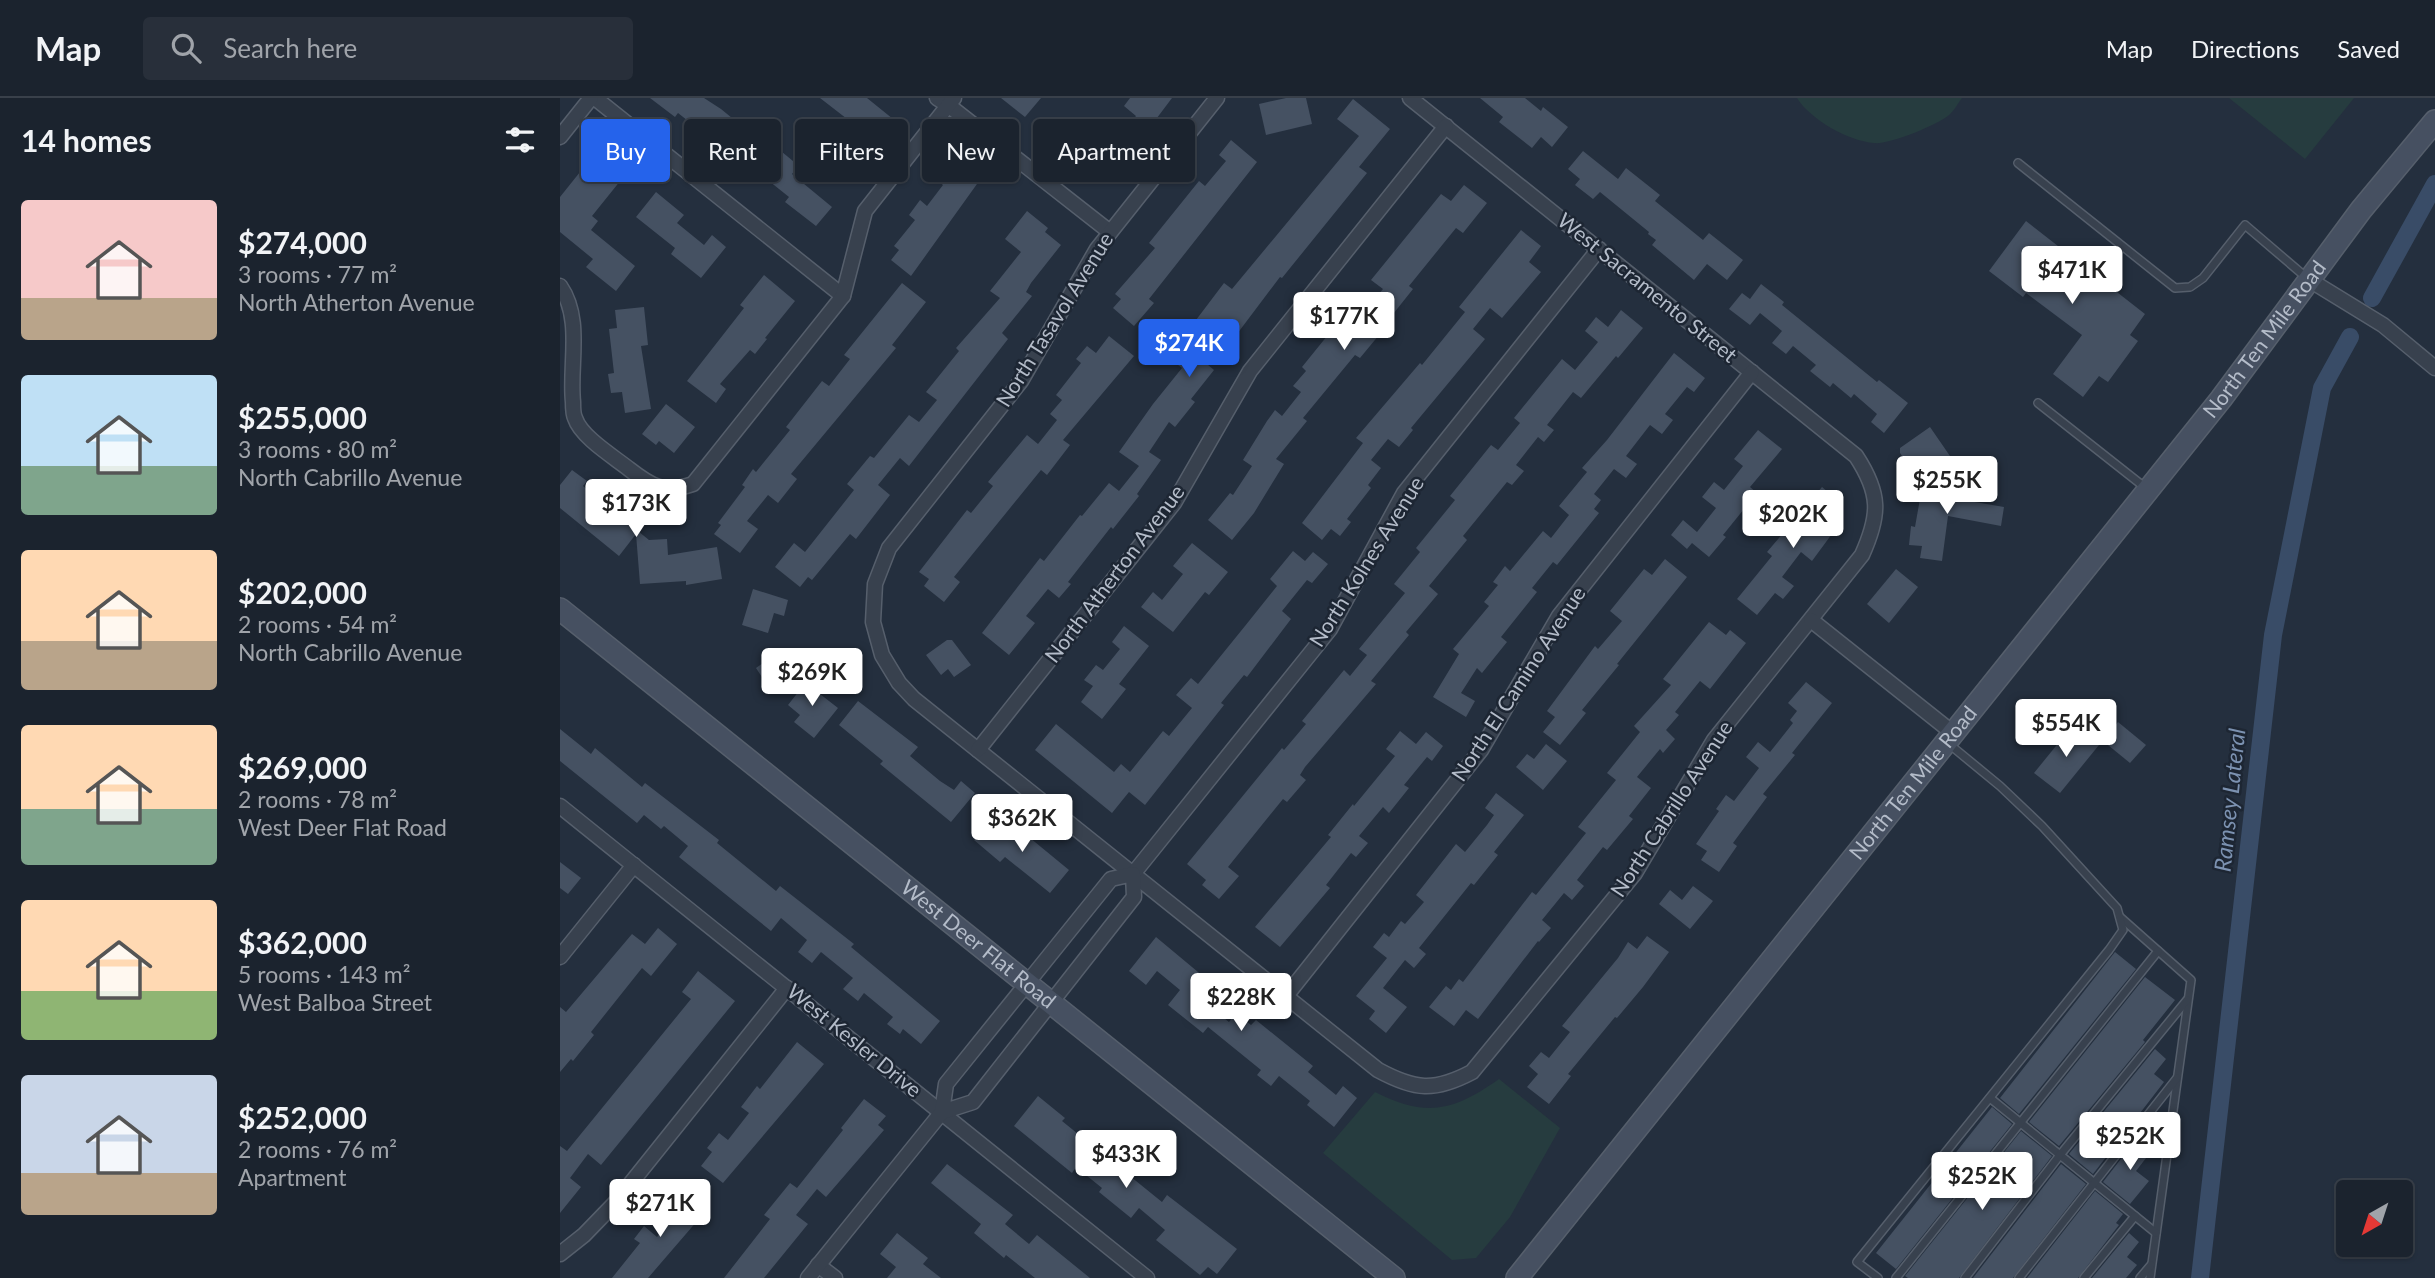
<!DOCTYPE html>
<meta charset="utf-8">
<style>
:root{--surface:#1b232e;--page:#282f3a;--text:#f1f3f6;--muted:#a0a4aa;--line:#39404a;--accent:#2563eb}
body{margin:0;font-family:Lato,sans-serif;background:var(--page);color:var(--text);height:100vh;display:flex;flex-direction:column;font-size:26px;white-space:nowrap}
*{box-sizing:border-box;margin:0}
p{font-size:23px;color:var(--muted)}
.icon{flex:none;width:38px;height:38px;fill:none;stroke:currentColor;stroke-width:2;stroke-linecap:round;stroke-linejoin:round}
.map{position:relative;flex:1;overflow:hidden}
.drawer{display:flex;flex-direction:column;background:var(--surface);width:560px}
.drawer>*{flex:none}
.top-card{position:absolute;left:21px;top:21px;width:665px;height:63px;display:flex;gap:14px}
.needle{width:46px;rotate:219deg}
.controls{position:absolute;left:1776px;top:1082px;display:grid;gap:14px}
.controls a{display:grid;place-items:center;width:77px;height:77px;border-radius:7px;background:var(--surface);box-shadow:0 2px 5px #0004,0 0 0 2px var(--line);font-size:35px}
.price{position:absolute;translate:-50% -60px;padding:0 16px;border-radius:7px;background:#fff;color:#222;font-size:23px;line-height:46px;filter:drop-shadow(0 2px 4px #0008)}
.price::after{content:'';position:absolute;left:50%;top:42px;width:21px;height:16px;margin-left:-10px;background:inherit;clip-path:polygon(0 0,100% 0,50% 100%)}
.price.active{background:var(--accent);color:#fff}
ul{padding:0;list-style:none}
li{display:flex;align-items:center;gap:21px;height:175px;padding:0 21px}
li span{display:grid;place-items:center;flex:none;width:196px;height:140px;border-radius:7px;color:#555}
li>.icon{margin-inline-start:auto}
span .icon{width:84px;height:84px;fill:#fffc;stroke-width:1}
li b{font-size:30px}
h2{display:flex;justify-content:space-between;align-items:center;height:84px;padding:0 21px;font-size:30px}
.tag{padding:0 24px;border-radius:7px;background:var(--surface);box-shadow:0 2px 5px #0004,0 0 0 2px var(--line);font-size:24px;line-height:63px}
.tag.active{background:var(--accent);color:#fff}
header{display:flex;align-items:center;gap:42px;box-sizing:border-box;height:98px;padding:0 35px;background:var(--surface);border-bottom:2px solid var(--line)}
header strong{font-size:33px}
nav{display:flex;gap:38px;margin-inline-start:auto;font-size:24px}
.search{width:490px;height:63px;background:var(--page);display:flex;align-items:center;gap:18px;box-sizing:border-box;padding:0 24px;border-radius:7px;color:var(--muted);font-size:26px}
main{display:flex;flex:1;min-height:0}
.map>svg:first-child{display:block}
.green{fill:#263c3f}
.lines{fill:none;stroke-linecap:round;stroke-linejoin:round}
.canal{stroke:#394c67;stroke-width:18}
.building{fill:#455162}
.service-casing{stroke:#565f6c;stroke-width:10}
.minor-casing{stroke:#565f6c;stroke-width:17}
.secondary-casing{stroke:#565f6c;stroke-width:24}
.service{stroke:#38414e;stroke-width:7}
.minor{stroke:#38414e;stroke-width:14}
.secondary{stroke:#465061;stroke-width:21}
.labels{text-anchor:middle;stroke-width:5;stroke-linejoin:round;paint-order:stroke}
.street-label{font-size:21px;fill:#b4bcc9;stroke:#1d2633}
.water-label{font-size:23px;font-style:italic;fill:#7c92b1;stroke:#1d2633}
</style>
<header>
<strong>Map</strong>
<div class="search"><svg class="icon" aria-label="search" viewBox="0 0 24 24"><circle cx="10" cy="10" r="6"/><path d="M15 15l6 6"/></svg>Search here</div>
<nav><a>Map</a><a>Directions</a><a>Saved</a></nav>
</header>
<main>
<section class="drawer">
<h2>14 homes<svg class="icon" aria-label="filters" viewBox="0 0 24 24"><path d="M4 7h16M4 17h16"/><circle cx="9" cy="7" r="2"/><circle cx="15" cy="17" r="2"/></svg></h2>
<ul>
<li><span style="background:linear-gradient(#f6c9c9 70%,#b9a48a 0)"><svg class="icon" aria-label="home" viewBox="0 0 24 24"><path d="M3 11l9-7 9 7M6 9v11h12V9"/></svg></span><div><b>$274,000</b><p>3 rooms · 77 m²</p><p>North Atherton Avenue</p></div></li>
<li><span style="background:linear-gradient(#bfe0f5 65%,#7fa58c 0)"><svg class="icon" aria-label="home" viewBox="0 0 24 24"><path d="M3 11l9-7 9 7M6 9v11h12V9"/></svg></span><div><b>$255,000</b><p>3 rooms · 80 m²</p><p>North Cabrillo Avenue</p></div></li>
<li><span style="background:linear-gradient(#ffd9b3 65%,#b9a48a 0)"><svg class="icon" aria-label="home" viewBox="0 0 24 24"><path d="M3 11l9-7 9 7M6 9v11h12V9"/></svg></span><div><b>$202,000</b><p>2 rooms · 54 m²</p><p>North Cabrillo Avenue</p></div></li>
<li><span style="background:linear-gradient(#ffd9b3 60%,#7fa58c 0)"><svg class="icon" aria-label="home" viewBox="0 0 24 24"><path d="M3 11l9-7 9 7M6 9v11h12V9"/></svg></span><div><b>$269,000</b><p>2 rooms · 78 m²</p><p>West Deer Flat Road</p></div></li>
<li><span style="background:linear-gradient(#ffd9b3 65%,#8fb573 0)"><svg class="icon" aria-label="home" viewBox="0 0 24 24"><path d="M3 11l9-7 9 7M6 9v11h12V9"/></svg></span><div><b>$362,000</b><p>5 rooms · 143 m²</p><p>West Balboa Street</p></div></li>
<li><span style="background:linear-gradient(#c9d6e8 70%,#b9a48a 0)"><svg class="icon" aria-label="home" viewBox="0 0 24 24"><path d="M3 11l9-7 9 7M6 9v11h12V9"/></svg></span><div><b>$252,000</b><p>2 rooms · 76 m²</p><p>Apartment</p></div></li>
</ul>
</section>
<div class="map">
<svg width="1875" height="1180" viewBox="0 0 1875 1180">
<rect width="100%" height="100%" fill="#242f3e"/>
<g class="green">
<path d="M1237,0H1402C1398,5 1394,13 1389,17C1377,27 1329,47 1314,45C1288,43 1250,21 1237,0Z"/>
<polygon points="1669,0 1794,0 1745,61"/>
<path d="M939,981L1000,1030L950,1119L916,1160L892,1162L763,1055L815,994C866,1020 894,1013 939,981Z"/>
</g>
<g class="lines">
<g class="canal">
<polyline points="1812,200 1875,86"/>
<polyline points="1640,1180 1713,537 1762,290 1790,239"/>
</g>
</g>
<g class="building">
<polygon points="90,0 144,0 161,11 206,48 210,44 239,68 232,76 272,109 256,128 225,104 229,99 204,79 200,85 140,36 142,34 118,15 115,19"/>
<polygon points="260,0 307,0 333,21 311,47 288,28 291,24"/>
<polygon points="441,0 481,0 465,19"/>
<polygon points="570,0 612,0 563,65 558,62 543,79 521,61 546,30 559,40 576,18 564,8"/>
<polygon points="726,0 746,0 752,26 706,37 699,6"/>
<polygon points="920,0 965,0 981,13 983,9 1008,29 992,49 981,39 972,50 939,24 943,19"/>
<polygon points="793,1 830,31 799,69 807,75 722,180 720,179 674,240 664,232 641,261 654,272 631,301 635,304 615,329 609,324 589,354 601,362 577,396 579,398 553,431 551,429 508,484 511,486 499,500 488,491 466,518 475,525 449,557 422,535 480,460 484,463 520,417 522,418 549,385 559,393 579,368 559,354 593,306 622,270 608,259 664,185 672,191 799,38 777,21"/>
<polygon points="671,42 697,64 589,201 594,205 574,228 553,210 561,201 555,196 595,150 589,145 639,83 645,88 666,63 659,57"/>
<polygon points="1023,53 1058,81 1066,70 1100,97 1095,103 1143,142 1149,135 1183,162 1167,182 1147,166 1134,182 1092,147 1096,142 1088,136 1089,134 1040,94 1033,101 1015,87 1020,81 1008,71"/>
<polygon points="47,54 69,72 32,118 38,123 31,132 75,168 56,193 26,169 33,161 0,134 0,99 28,64 34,70"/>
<polygon points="401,62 422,79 351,178 331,162 339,152 334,148 355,122 349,117 360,102 367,108 383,87 378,83 389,68 394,72"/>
<polygon points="904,87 927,105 903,135 896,130 849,188 853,191 822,230 824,231 800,260 795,257 743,320 747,323 716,361 724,366 694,415 672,442 648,422 670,395 673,397 692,368 683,362 707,323 715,312 722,318 741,294 733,288 746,273 742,269 780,222 790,230 823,191 811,182 881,96 891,103"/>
<polygon points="96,94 124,117 117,125 144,147 152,137 166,149 141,180 111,156 115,150 76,119"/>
<polygon points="467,113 488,130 485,134 501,147 471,185 466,194 472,198 442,235 448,241 349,368 340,360 318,387 330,397 296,441 290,436 252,482 248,479 240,489 215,469 234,445 245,454 294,392 287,386 310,358 314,360 349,317 359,324 377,302 366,294 399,253 396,250 440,200 430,193 461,154 445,141"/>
<polygon points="1466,123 1585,216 1570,237 1578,243 1548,284 1539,278 1523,299 1493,276 1522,237 1466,195 1463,199 1429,173"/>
<polygon points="961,132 981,148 969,164 981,174 942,220 930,210 913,231 925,241 851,330 853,332 839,349 828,341 811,362 821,370 808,387 811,390 787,421 791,424 780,438 771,431 762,442 742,425 803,345 796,340 860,265 862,267 905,214 899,209"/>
<polygon points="204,177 235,203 205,240 207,241 195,256 190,252 160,286 166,291 156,305 127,283 184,210 180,207"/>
<polygon points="342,185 366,204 332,247 336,250 231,376 237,381 218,405 208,397 187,423 198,431 180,455 154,436 161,427 158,425 185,389 182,387 193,371 196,374 230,332 226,329 262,283 269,288 290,261 284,257"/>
<polygon points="1201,186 1224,204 1222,207 1317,284 1319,282 1348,305 1324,335 1311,324 1317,316 1294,296 1291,300 1273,285 1270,289 1250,273 1256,267 1233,248 1226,256 1212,245 1222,233 1200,215 1190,227 1169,211 1182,195 1190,201"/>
<polygon points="84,209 88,247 81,248 91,311 65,315 62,294 51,295 48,276 54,275 49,231 57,230 55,212"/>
<polygon points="1061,212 1083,230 1058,260 1056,258 1021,300 1013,294 987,327 994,332 984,344 978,339 956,367 964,373 952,387 947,384 903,438 907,442 869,488 878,496 846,534 849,537 811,583 816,586 745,669 740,677 746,682 727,704 723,701 668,769 679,778 659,801 642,787 646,782 627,766 722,650 724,652 746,626 742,623 784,572 790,578 807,557 799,551 845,495 834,486 860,454 856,450 895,402 890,398 931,347 938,352 960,325 954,320 1002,261 1015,272 1038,244 1025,233 1036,219 1048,229"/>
<polygon points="549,238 574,258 503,342 510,347 487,377 481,372 394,479 400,484 384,504 364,488 369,481 359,474 407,412 411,415 433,388 428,384 467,337 478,346 497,322 490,316 502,302 496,297 521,265 516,261 527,248 536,255"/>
<polygon points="1114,255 1145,280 1134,294 1127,289 1105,316 1113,322 1102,336 1090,327 1066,358 1077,366 1066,380 1054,371 1034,396 1041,402 1034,411 1039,415 997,467 993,464 972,490 977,494 941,539 947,544 922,575 917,570 901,595 915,603 906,619 873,599 899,556 893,551 929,508 924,504 938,487 933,484 945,468 950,473 983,433 991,440 1009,417 999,408 1027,374 1022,370 1047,342"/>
<polygon points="106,306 135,329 114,355 99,343 96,347 82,336"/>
<polygon points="1370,329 1390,358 1368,373 1358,358 1347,365 1340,355 1340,350"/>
<polygon points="1198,332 1222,351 1190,389 1197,395 1163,437 1166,439 1149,459 1132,445 1127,451 1111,437 1123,422 1137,434 1156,410 1142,399 1154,384 1164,392 1183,368 1174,361"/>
<polygon points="12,372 27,383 23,388 49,409 53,405 67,416 63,421 89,442 107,441 108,457 157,449 162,481 126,487 126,483 80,486 76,436 59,458 0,410 0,387"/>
<polygon points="1369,375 1407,382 1403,402 1444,409 1441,428 1388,418 1382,463 1360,460 1362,448 1349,447 1351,428 1355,429 1361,395 1386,399"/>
<polygon points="1262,389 1281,405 1271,417 1280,425 1252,463 1241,454 1222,479 1234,488 1223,501 1215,495 1197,517 1177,501 1212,458 1207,454"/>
<polygon points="632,445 668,474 649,497 645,494 613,534 581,509 593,494 602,502 623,476 613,468"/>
<polygon points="733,453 745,463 753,454 768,466 752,485 747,482 722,513 731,521 687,579 684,577 661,605 664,607 585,707 569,694 552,715 475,652 496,626 554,674 561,666 570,674 603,633 609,638 632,610 616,597 631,580 638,586 685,528 717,488 710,481"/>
<polygon points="1105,461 1127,479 1057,566 1059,567 1022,612 1026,615 1000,647 983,634 995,619 987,613 1035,548 1038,551 1062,523 1050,513 1084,471 1092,477"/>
<polygon points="1336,471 1358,489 1329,525 1307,506"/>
<polygon points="193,491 228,502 224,518 214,515 208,535 182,527"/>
<polygon points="1149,524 1166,537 1170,532 1186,545 1150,591 1140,583 1115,614 1119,617 1106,632 1115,641 1103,655 1100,651 1077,679 1091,690 1069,718 1073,721 1047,752 1043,749 1017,782 1024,788 1012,802 1004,795 982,822 991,830 979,844 978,843 918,921 906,912 894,928 869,909 886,888 891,892 899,881 903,884 972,794 976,797 1026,735 1018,729 1056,682 1047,675 1080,634 1074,628 1111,587 1103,581"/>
<polygon points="564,528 589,548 559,586 566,591 542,621 521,604 533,588 524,582 536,567 543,572 560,551 552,544"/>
<polygon points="387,542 392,542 411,567 394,579 388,571 381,577 366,557"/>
<polygon points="218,554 225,563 229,560 238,575 211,593 196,570"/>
<polygon points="250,579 265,591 260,596 278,610 254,640 234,624 240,617 228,607"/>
<polygon points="1246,584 1272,605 1232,655 1235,657 1203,696 1207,699 1173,745 1177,748 1159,774 1141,762 1147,753 1136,746 1159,713 1156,711 1166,697 1174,703 1199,670 1186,659 1198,644 1210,654 1233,625 1230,622 1237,613 1228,605"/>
<polygon points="298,603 358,649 350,658 380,683 394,692 401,683 415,695 391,724 320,666 323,663 279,627"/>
<polygon points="1558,624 1586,647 1570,665 1543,643"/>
<polygon points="1513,627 1539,647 1500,695 1474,675"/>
<polygon points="0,631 31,656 35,650 82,689 85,685 159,742 157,745 216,793 220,788 294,846 291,849 380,923 361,946 343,931 340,936 327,926 333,919 304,895 298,903 283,891 293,880 261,854 252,865 238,854 247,842 221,820 211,833 119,759 128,748 104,728 101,731 84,717 77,725 0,663"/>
<polygon points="840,633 856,646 866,634 883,648 872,663 867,659 844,687 849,690 829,715 823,709 799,738 808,745 796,759 791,755 766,787 770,790 720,849 695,829 771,739 768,737 793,706 794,708 835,658 826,651"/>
<polygon points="986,646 1007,663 983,692 956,669 967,656 974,661"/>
<polygon points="936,695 964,717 934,754 938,757 914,787 911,785 859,850 866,856 854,870 845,862 823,890 847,909 826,935 809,921 815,913 796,898 827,860 813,849 824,835 829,839 841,823 845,826 864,804 856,797 896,746 905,754 927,727 934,717 925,710"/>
<polygon points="451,722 465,734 464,735 509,772 490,795 445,759 440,764 414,742 429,723 443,733"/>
<polygon points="0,764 21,780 8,796 0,790"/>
<polygon points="1133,788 1153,803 1130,831 1099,806 1110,792 1122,802"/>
<polygon points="98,830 117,846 91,878 82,870 31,934 34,937 13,963 11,961 0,974 0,909 6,914 72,836 85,846"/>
<polygon points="1087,838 1109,854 1083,889 1057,920 1055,919 1008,976 1011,978 989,1006 967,989 978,976 969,968 981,954 989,960 1010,934 1002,928 1058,860 1068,844 1077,851"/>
<polygon points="596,839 650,884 637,899 669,924 676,915 691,927 696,922 753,968 748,974 776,997 783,988 797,1000 774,1029 747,1007 750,1003 719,978 711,988 697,977 701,972 648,929 643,935 608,907 620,892 597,873 586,887 569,873"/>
<polygon points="1555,854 1576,871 1459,1016 1440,1000"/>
<polygon points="138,873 175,903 41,1067 28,1056 10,1080 21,1089 0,1115 0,1048 7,1053 131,901 122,894"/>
<polygon points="1585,879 1615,902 1583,942 1585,944 1499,1048 1469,1024"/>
<polygon points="237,944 264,966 163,1085 141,1068 152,1054 147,1050 159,1035 168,1042 189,1015 181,1009 197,988 200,991"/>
<polygon points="1595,951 1606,961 1594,976 1604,984 1533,1076 1509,1056"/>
<polygon points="478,998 505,1020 502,1023 602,1104 607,1097 677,1151 657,1176 648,1169 640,1177 596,1142 605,1132 579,1110 571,1120 539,1094 542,1090 516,1069 512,1075 454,1028"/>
<polygon points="304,1001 326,1018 318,1027 324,1032 266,1099 257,1091 236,1117 248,1126 204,1180 164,1180 210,1121 204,1117 230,1085 237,1090 283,1032 281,1030"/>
<polygon points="1432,1009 1452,1026 1336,1171 1316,1155"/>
<polygon points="1461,1033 1492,1058 1399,1180 1348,1180 1345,1178"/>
<polygon points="1578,1039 1593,1051 1576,1073 1589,1083 1570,1106 1543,1084"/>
<polygon points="387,1066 453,1117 445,1126 469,1146 477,1137 530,1180 475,1180 446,1157 444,1160 414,1135 421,1126 371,1085"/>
<polygon points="1501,1066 1526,1086 1453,1180 1413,1180"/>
<polygon points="114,1091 144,1115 88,1180 52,1180 80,1145 74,1141 84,1128 97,1139 116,1116 103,1105"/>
<polygon points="1535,1093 1563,1116 1556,1125 1559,1127 1518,1180 1467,1180"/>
<polygon points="337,1135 368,1160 363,1166 381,1180 327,1180 336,1169 320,1156"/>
<polygon points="1569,1135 1579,1144 1567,1159 1577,1167 1566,1180 1532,1180"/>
</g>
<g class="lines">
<defs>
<g id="service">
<polyline points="1458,65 1615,190 1630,189 1643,180 1685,127 1747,180"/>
<polyline points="1478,305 1587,391"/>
<polyline points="1560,819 1631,882 1590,1180"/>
<polyline points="1430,1000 1596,1135"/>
<polyline points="1318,1180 1297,1164 1549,852 1563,832 1557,810 1482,728 1440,688 1389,646"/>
<polyline points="1336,1180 1598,853"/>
<polyline points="1405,1180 1500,1057 1627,902"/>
<polyline points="1459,1180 1617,980"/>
<polyline points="1524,1180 1575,1118"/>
<polyline points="1580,1180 1591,1167"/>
</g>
<g id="minor">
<polyline points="35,0 283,198"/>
<polyline points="377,0 388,7 550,134"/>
<path d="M657,0L537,151L461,283L329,450L315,486L313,524L322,557L339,585L354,601L818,972C855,992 874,994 912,974L1075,775L1154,642L1302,457C1320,417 1321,396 1296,358L850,0"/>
<polyline points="0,39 31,0"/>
<polyline points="1748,181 1823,227 1875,270"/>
<path d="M0,188C23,221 9,267 13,304C13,309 13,316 15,320C21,339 54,359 69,371C92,389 104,396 133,386L283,198L305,113L394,0"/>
<polyline points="1251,522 1393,635"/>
<polyline points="418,652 614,405 690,273 886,28"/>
<polyline points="0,708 587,1180"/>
<polyline points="573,776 770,531 844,395 1039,151"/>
<polyline points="0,859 74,767"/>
<polyline points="726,898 921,652 999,518 1192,274"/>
<polyline points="0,1156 24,1137 55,1105 227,890"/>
<polyline points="258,1167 275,1180"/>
<polyline points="248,1180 382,1014 386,986 551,781 573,776 574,799 413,1004 382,1014"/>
</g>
<g id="secondary">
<path id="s1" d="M0,511L834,1180"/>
<path id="s2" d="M957,1180L1661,301L1801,112L1875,23"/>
</g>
</defs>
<use href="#service" class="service-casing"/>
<use href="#minor" class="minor-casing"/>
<use href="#secondary" class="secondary-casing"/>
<use href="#service" class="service"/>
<use href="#minor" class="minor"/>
<use href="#secondary" class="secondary"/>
</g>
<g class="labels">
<g class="street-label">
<text transform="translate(1087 190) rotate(39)" y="7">West Sacramento Street</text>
<text transform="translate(495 222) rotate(-58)" y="7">North Tasavol Avenue</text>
<text dy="7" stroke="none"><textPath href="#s2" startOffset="1200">North Ten Mile Road</textPath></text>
<text transform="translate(807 464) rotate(-58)" y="7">North Kolnes Avenue</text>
<text transform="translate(555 476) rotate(-53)" y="7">North Atherton Avenue</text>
<text transform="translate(959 586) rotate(-57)" y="7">North El Camino Avenue</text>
<text dy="7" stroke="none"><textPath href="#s2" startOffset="634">North Ten Mile Road</textPath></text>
<text transform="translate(1112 711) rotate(-57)" y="7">North Cabrillo Avenue</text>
<text dy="7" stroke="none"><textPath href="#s1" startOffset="536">West Deer Flat Road</textPath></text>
<text transform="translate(294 943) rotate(39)" y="7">West Kesler Drive</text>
</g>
<g class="water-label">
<text transform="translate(1670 702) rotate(-84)" y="8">Ramsey Lateral</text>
</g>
</g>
</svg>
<div class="controls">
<a><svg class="needle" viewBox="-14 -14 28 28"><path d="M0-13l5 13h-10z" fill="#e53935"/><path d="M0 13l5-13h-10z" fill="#a0a4aa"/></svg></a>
</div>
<b class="price" style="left:1512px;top:208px">$471K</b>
<b class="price" style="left:784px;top:254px">$177K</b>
<b class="price active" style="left:629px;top:281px">$274K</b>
<b class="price" style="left:1387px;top:418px">$255K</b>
<b class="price" style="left:76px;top:441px">$173K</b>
<b class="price" style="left:1233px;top:452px">$202K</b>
<b class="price" style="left:252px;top:610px">$269K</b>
<b class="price" style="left:1506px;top:661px">$554K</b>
<b class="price" style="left:462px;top:756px">$362K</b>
<b class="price" style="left:681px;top:935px">$228K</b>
<b class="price" style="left:1570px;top:1074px">$252K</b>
<b class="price" style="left:566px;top:1092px">$433K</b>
<b class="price" style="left:1422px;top:1114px">$252K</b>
<b class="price" style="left:100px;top:1141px">$271K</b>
<div class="top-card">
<a class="tag active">Buy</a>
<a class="tag">Rent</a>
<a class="tag">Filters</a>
<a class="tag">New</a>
<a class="tag">Apartment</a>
</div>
</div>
</main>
